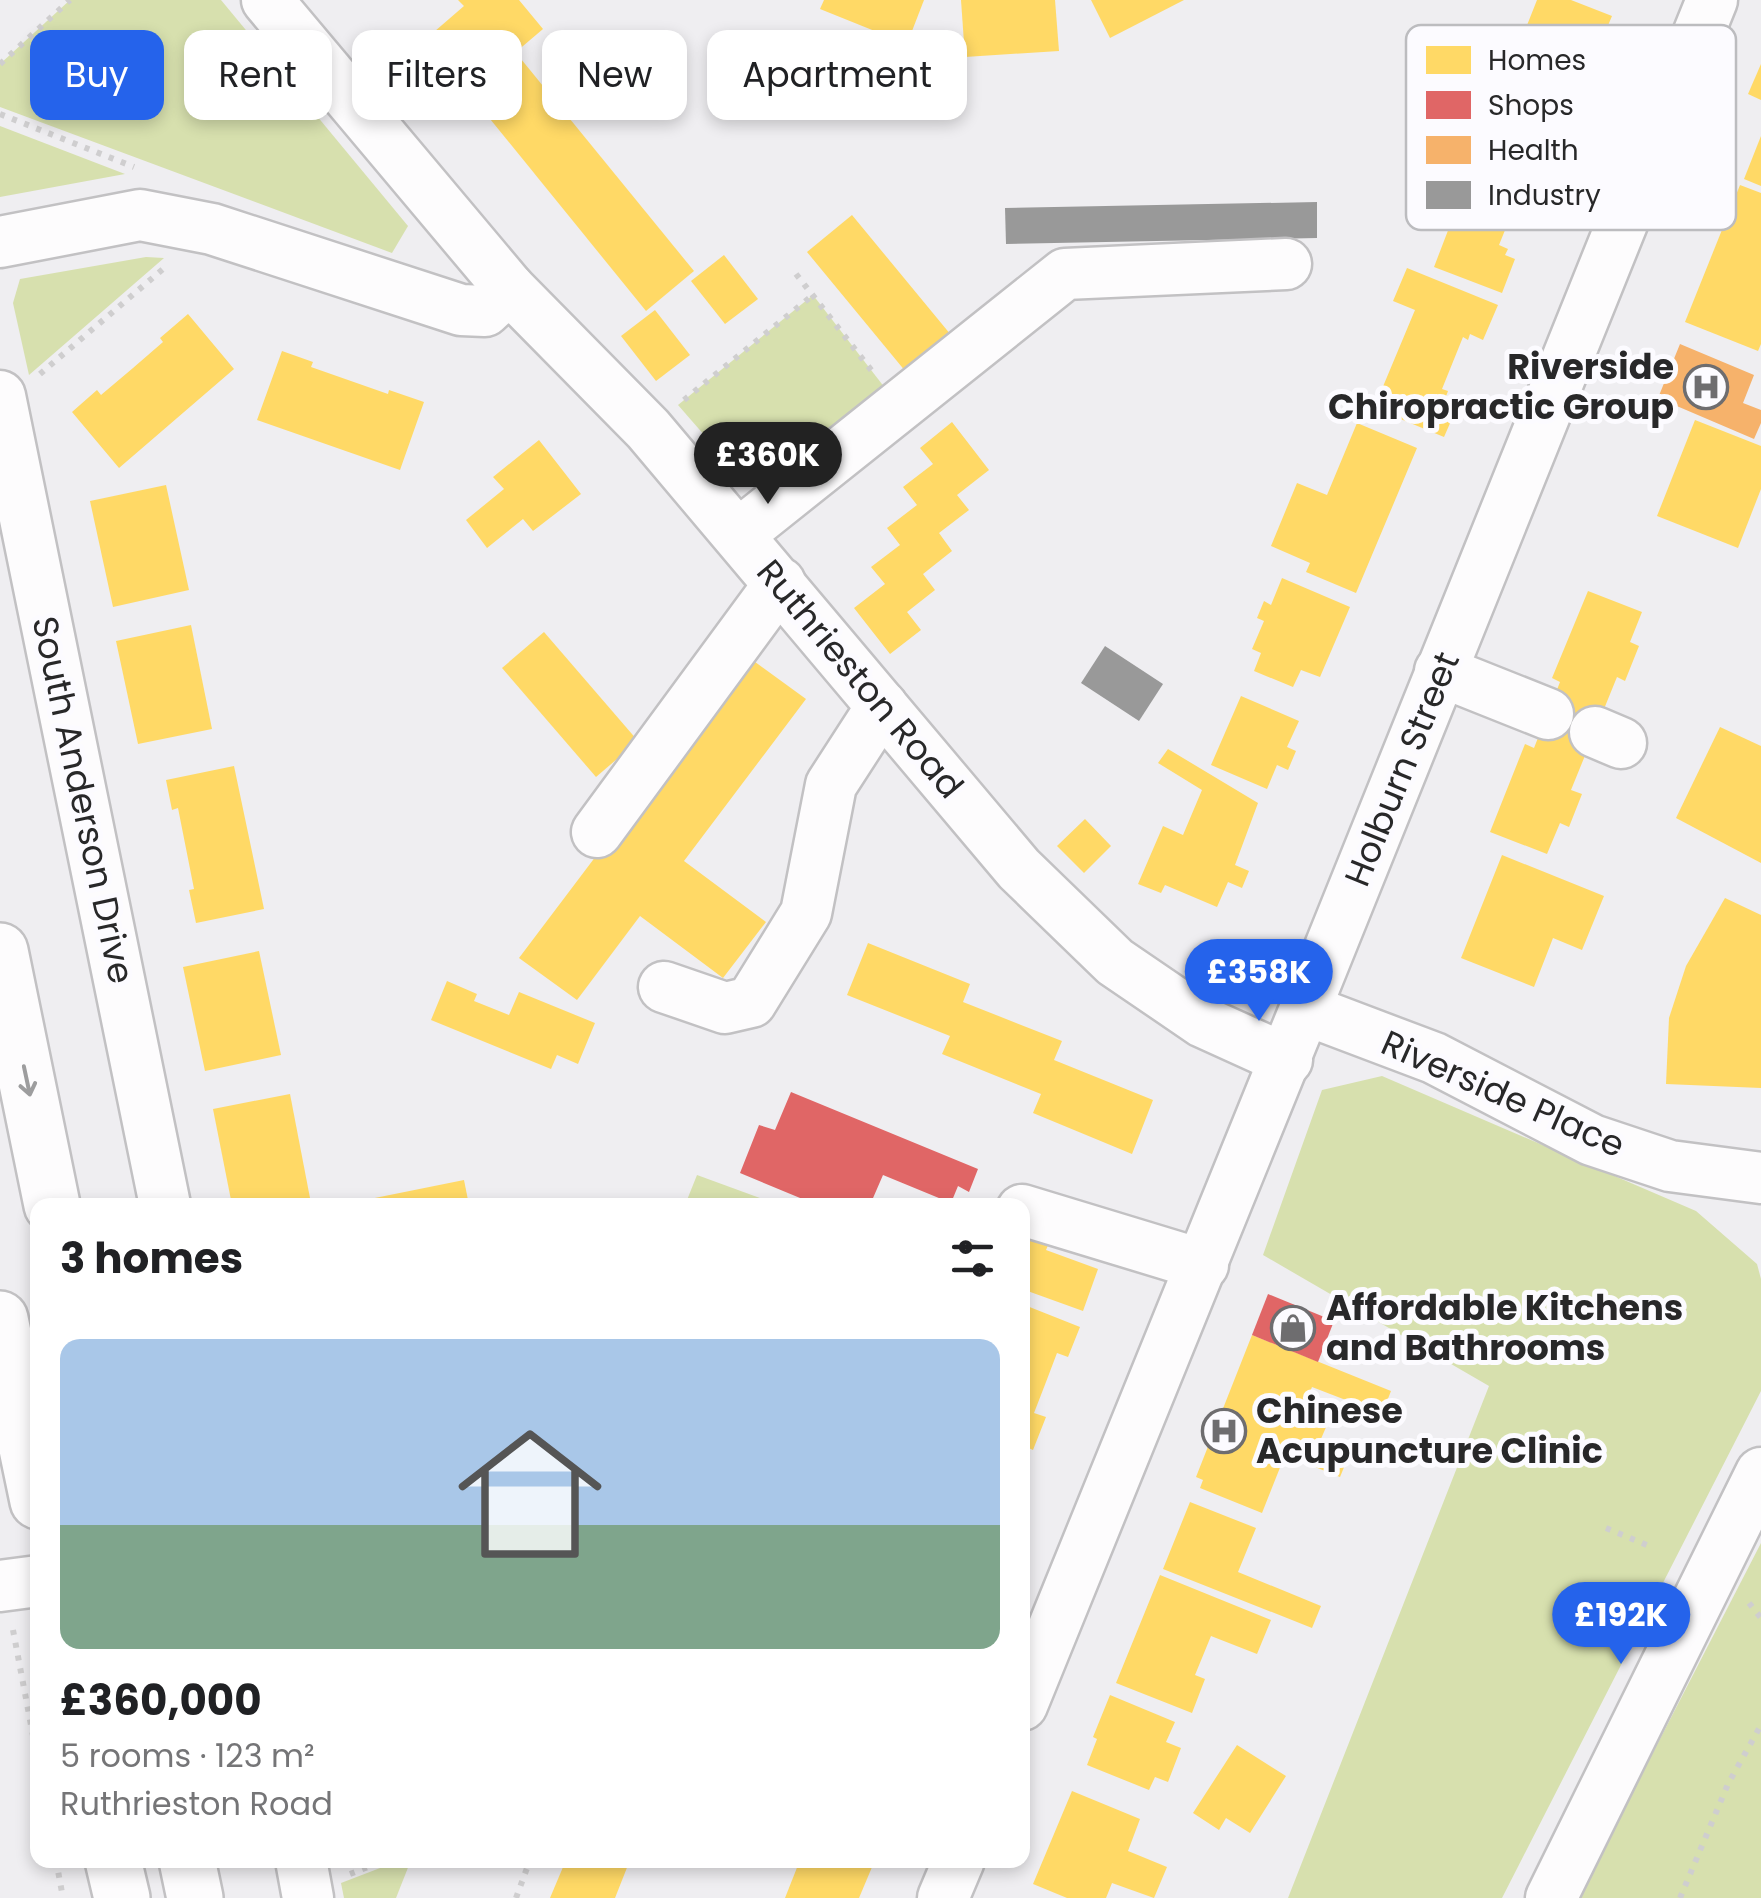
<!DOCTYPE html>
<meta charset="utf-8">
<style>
:root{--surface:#fff;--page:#f2f2f2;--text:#202124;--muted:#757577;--line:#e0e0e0;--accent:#2563eb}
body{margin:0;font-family:Poppins,sans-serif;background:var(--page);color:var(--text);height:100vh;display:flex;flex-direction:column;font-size:38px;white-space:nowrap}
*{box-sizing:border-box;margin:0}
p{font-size:32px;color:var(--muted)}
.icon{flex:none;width:55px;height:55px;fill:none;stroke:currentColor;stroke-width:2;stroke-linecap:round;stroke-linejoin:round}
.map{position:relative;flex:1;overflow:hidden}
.details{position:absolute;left:30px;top:1198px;width:1000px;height:670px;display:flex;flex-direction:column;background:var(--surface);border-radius:20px;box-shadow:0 5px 15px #0003}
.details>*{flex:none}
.banner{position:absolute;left:30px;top:30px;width:1000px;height:90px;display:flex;gap:20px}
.price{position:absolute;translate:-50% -85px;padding:0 22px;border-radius:35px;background:var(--accent);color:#fff;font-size:32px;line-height:65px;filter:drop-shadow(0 2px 5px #0008)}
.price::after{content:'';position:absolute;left:50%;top:60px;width:30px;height:22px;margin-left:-15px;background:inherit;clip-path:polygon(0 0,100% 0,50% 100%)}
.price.active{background:#222;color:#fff}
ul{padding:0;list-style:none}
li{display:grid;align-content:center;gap:20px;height:530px;padding:0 30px}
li+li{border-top:2px solid var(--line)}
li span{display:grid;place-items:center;height:310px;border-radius:20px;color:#555}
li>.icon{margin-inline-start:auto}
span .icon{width:180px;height:180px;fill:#fffc;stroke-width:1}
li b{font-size:42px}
h2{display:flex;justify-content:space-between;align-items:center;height:120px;padding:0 30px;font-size:42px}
.pill{padding:0 35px;border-radius:20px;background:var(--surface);box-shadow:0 5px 15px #0003;font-size:35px;line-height:90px}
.pill.active{background:var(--accent);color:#fff}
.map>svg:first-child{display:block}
.green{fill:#d7e0ae}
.homes{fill:#ffd966}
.shops{fill:#e06666}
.health{fill:#f6b26b}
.industry{fill:#999}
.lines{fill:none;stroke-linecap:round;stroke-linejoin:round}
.minor-casing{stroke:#c2c1c3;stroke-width:55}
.major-casing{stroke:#c2c1c3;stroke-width:60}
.path{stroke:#cfcecf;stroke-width:6;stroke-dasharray:5 8;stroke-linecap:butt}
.minor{stroke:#fdfcfd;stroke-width:50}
.major{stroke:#fdfcfd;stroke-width:55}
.oneway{stroke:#9d9d9e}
.labels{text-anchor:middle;stroke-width:10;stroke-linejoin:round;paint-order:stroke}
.poi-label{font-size:35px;font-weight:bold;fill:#282829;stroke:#fcfbff;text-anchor:start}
.street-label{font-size:35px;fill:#282829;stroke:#fcfbff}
.key{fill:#fcfbff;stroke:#bcbcbf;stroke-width:2.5}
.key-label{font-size:28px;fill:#282829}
</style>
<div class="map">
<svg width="1761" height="1898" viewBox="0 0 1761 1898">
<rect width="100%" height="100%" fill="#efeef1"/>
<g class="green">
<polygon points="70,0 221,0 408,226 392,253 0,107 0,64"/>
<polygon points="0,126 125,174 0,197"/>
<polygon points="146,257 164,258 29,375 13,303 20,279"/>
<polygon points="813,295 885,388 766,480 746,483 678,405"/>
<polygon points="1382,1076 1696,1211 1757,1264 1761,1279 1761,1391 1502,1898 1288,1898 1489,1386 1263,1255 1322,1090"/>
<polygon points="697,1175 779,1205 685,1205"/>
<polygon points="1761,1543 1761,1898 1578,1898"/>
<polygon points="401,1860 411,1860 396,1898 344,1898 341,1883"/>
</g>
<g class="homes">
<polygon points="458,0 519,0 543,29 471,90 427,38 464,6"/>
<polygon points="824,0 924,0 907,44 820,9"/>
<polygon points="961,0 1055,0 1059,51 965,57"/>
<polygon points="1091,0 1184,0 1110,38"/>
<polygon points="1537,0 1571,0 1612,16 1598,49 1586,45 1583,50 1577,48 1557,100 1563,103 1561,109 1574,113 1560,149 1489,121"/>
<polygon points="521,59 694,271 646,311 473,98"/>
<polygon points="1761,64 1761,100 1748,94"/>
<polygon points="1485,135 1553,162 1541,194 1530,190 1528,196 1520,193 1499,245 1508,249 1505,255 1515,259 1502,293 1434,267 1462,194 1433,183 1442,161 1470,172"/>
<polygon points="1761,136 1761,186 1744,179"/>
<polygon points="1740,185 1761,193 1761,344 1758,351 1685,322"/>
<polygon points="852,215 951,335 906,372 807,252"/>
<polygon points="724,255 758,299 725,324 691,281"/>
<polygon points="1407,268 1498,305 1483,340 1470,334 1468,340 1463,337 1442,389 1448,391 1445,399 1458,405 1444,437 1374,408 1415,310 1393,301"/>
<polygon points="655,310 690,355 656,381 621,336"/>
<polygon points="188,314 234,369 119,468 72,412 97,390 101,395 133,368 163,342 160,338"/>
<polygon points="282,351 313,362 311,367 388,394 389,390 424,402 400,470 257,420"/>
<polygon points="1695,420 1761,446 1761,489 1738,548 1657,516"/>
<polygon points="952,422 989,470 957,495 969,510 939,533 952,551 923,574 935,590 907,612 921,630 890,654 854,608 885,584 871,567 900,545 887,528 917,505 903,487 933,464 920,448"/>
<polygon points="1357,423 1417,448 1356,593 1306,572 1310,563 1271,546 1297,483 1327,495"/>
<polygon points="539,440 581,494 533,531 523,519 487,548 466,520 504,489 493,477"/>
<polygon points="166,485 189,590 113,607 90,501"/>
<polygon points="1282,578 1350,607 1320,677 1301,670 1293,687 1254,671 1261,653 1252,649 1264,621 1257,618 1264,601 1271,605"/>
<polygon points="1588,591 1642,612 1630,642 1639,646 1625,681 1617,677 1571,790 1582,794 1569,827 1560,823 1547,854 1490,832 1525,744 1534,748 1560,682 1552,678"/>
<polygon points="191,625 212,729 138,744 116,641"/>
<polygon points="544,632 638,741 596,777 502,668"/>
<polygon points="747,656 806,699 684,861 766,922 723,978 640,916 577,1000 519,958"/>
<polygon points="1241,696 1299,721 1287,747 1296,751 1288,770 1277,765 1267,789 1211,765"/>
<polygon points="1720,727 1761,746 1761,863 1676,818"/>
<polygon points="1168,749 1258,803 1235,865 1249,871 1242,888 1228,882 1217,907 1165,885 1161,893 1138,884 1163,826 1183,835 1202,790 1158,763"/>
<polygon points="234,766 264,909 196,923 189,890 194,889 178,808 172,810 166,780"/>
<polygon points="1085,819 1111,846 1084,873 1057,846"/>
<polygon points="1502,855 1604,896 1582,950 1553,938 1534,987 1461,958"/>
<polygon points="1725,898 1761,915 1761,1088 1666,1084 1669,1018 1686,966"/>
<polygon points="868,943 970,984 963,1002 1062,1041 1054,1060 1153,1100 1132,1154 1033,1113 1041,1094 942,1054 950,1036 847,995"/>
<polygon points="259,951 281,1055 205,1071 183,967"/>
<polygon points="447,981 477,994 474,1001 509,1015 519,992 595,1023 578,1064 557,1055 551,1069 431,1020"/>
<polygon points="290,1094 310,1198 272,1205 232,1205 213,1109"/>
<polygon points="464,1180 469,1205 350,1205 350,1203"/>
<polygon points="1022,1228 1052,1236 1046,1250 1098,1269 1083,1311 1022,1289"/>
<polygon points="1022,1304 1080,1327 1068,1357 1057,1353 1046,1382 1034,1413 1046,1417 1033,1450 1022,1445"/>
<polygon points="1252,1335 1391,1391 1382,1414 1312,1387 1301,1414 1327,1425 1317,1448 1347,1460 1340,1477 1285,1455 1262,1513 1200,1488 1203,1480 1196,1477"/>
<polygon points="1190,1502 1256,1528 1238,1572 1321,1606 1312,1628 1163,1569"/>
<polygon points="1160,1575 1271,1620 1257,1654 1211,1636 1195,1675 1205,1679 1192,1713 1116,1683"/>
<polygon points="1110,1695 1175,1722 1166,1742 1181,1748 1168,1782 1155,1777 1149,1790 1087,1765 1097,1739 1093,1737"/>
<polygon points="1237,1745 1286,1776 1250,1833 1226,1818 1219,1830 1193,1813"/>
<polygon points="1072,1791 1140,1819 1128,1851 1167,1867 1154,1898 1112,1883 1106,1898 1067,1898 1033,1884"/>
<polygon points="566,1860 630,1860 615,1898 550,1898"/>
<polygon points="800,1860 875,1860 859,1898 785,1898"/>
</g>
<g class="shops">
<polygon points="791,1092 978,1169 969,1192 958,1186 951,1203 883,1175 870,1205 817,1205 740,1173 759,1125 775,1130"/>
<polygon points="1268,1294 1334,1321 1318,1362 1252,1335"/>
</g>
<polygon class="health" points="1680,344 1754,375 1743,403 1761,410 1761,423 1754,439 1658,398"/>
<g class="industry">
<polygon points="1317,202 1317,238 1006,244 1005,208"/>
<polygon points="1105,646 1163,684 1139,721 1081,683"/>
</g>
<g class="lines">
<defs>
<g id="minor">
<polyline points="267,0 509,288"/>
<polyline points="0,242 140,215 212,229 461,310 485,311 509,288 648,429 1019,869 1115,962 1203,1022 1287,1060"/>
<polyline points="0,396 165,1205"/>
<polyline points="739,534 1065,274 1286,264"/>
<polyline points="1440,671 1548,714"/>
<polyline points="1595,732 1621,743"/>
<polyline points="597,832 780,583"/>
<polyline points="664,987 725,1008 751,1002 806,913 831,785 882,706"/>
<polyline points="1307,1010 1434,1058 1592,1140 1670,1166 1761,1178"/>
<polyline points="1022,1210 1203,1265"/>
<polyline points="0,1586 38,1581"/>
<path d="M1022,1705C1255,1138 1482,568 1712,0"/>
<polyline points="301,1860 308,1898"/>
<polyline points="943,1898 959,1860"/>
<polyline points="1551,1898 1761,1473"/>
</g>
<g id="major">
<polyline points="0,951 52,1205"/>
<polyline points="0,1319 38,1501"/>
<polyline points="113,1860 122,1898"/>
<polyline points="187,1860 195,1898"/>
</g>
</defs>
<use href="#minor" class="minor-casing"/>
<use href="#major" class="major-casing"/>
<g class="path">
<polyline points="0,64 70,0"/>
<polyline points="0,114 134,167"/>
<polyline points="796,274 872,371"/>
<polyline points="40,374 163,269"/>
<polyline points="684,400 813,295"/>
<polyline points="1606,1528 1649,1546"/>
<polyline points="1749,1603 1761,1618"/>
<polyline points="13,1630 38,1762"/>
<polyline points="56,1860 63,1898"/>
<polyline points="350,1874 386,1860"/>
<polyline points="516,1898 530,1860"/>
<polyline points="1680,1898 1728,1784 1761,1725"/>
</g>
<use href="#minor" class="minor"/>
<use href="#major" class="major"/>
</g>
<defs><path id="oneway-shaft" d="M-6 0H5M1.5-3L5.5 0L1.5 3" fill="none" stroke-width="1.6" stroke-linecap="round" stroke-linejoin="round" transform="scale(2.5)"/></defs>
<use class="oneway" href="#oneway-shaft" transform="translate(27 1081) rotate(78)"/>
<defs>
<symbol id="hospital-ring" viewBox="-11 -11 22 22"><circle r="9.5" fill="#fcfbff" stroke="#6e6d6f" stroke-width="1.5"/><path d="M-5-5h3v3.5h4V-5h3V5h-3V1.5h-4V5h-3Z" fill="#6e6d6f"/></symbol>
<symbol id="shop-ring" viewBox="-11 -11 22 22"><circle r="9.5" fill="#fcfbff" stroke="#6e6d6f" stroke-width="1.5"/><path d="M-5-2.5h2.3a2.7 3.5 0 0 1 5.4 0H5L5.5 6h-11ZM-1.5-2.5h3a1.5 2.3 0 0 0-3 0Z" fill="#6e6d6f"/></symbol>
</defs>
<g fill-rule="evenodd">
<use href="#hospital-ring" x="1681" y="362" width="50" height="50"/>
<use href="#shop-ring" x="1268" y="1303" width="50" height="50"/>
<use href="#hospital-ring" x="1199" y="1406" width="50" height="50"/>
</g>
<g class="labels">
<g class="poi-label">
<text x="1674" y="379" text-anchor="end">Riverside<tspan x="1674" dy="40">Chiropractic Group</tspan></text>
<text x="1326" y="1320">Affordable Kitchens<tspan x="1326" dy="40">and Bathrooms</tspan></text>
<text x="1256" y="1423">Chinese<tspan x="1256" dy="40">Acupuncture Clinic</tspan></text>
</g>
<g class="street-label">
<text transform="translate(860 679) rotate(50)" y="12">Ruthrieston Road</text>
<text transform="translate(1402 769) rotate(-68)" y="12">Holburn Street</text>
<text transform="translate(83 800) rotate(78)" y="12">South Anderson Drive</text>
<text transform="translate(1503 1094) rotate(24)" y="12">Riverside Place</text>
</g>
</g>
<rect x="1406" y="25" width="330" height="205" rx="15" class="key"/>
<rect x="1426" y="46" width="45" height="28" fill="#ffd966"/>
<rect x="1426" y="91" width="45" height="28" fill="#e06666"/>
<rect x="1426" y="136" width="45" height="28" fill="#f6b26b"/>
<rect x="1426" y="181" width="45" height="28" fill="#999"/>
<g class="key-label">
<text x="1488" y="70">Homes</text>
<text x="1488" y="115">Shops</text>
<text x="1488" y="160">Health</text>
<text x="1488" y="205">Industry</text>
</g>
</svg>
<b class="price active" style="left:768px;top:507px">£360K</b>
<b class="price" style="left:1259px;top:1024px">£358K</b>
<b class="price" style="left:1621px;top:1667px">£192K</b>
<div class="banner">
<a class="pill active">Buy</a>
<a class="pill">Rent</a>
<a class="pill">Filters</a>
<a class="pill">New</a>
<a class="pill">Apartment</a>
</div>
<section class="details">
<h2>3 homes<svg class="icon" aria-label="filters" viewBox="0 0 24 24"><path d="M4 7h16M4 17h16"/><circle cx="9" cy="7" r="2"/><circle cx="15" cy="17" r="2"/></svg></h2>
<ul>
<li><span style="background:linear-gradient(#a9c7e8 60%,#7fa58c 0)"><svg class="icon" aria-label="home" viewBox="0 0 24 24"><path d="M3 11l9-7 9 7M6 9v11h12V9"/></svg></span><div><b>£360,000</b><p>5 rooms · 123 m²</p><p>Ruthrieston Road</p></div></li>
</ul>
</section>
</div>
